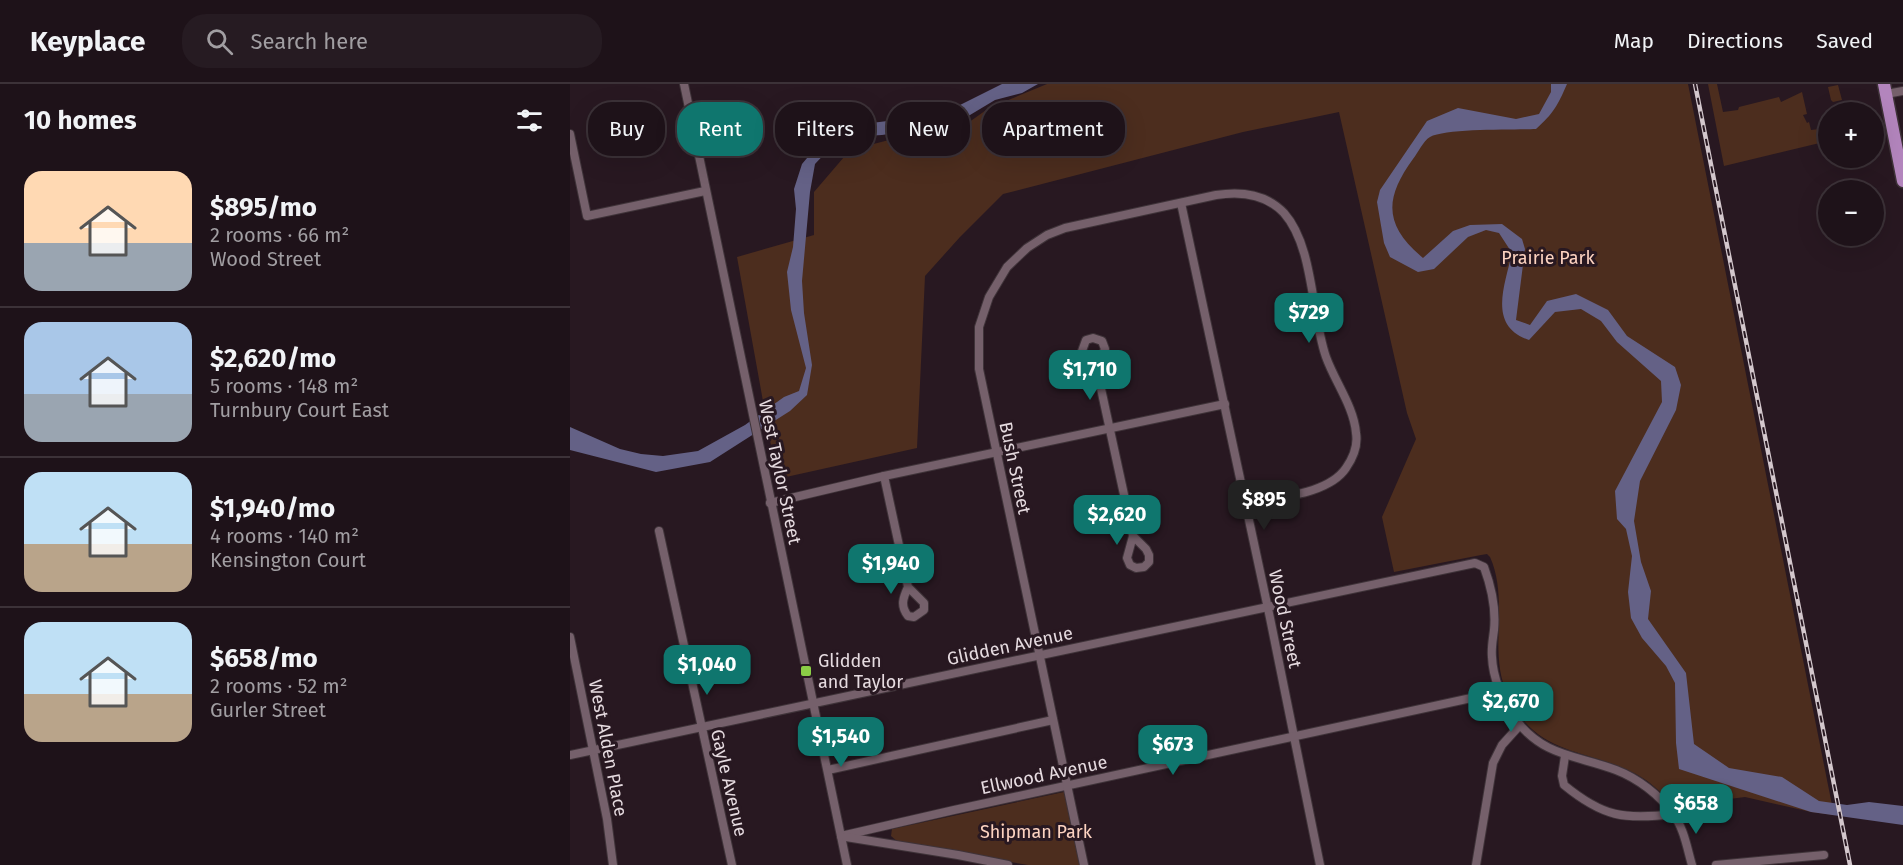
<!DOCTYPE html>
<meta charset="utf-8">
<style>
:root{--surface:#1e1219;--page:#261b22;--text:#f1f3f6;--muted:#a19ea2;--line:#3c3238;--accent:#0f766e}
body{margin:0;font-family:"Fira Sans",sans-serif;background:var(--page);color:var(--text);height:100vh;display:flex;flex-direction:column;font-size:22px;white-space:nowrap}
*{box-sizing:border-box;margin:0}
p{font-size:20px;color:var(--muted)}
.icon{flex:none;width:33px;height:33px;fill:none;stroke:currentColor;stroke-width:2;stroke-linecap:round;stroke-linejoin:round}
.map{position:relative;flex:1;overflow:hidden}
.panel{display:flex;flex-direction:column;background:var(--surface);width:570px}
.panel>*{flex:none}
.guide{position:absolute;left:18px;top:18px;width:570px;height:54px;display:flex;gap:12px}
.fabs{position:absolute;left:1248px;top:18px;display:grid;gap:12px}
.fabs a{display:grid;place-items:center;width:66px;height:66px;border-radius:50%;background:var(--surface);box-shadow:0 6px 24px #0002,0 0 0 2px var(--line);font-size:30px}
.price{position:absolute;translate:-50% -51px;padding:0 14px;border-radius:12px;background:var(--accent);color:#fff;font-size:20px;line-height:39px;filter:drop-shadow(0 2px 3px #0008)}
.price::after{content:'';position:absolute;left:50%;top:36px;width:18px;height:14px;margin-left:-9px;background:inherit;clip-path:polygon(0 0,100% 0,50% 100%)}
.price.on{background:#222;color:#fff}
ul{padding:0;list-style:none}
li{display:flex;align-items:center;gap:18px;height:150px;padding:0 24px}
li+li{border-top:2px solid var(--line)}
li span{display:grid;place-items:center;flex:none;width:168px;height:120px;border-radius:18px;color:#555}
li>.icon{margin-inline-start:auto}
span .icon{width:72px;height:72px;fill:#fffc;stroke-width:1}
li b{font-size:26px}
h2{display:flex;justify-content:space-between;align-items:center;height:72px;padding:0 24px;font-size:26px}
.chip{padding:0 21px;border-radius:24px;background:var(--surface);box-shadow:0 6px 24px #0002,0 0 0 2px var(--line);font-size:21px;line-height:54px}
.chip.on{background:var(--accent);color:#fff}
header{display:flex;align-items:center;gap:36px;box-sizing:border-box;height:84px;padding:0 30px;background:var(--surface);border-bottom:2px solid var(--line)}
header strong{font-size:28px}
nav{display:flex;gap:33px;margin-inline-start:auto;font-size:21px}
.search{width:420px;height:54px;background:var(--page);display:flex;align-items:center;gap:15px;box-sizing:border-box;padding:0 21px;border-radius:24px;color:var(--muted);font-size:22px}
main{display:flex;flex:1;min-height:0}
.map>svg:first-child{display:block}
.green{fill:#4c2d1e}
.water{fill:#646186}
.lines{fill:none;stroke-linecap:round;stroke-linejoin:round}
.minor-casing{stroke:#3f3339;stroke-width:10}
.primary-casing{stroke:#3f3339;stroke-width:15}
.minor{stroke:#75606b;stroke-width:8}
.primary{stroke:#b385bd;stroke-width:12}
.rail-casing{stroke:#d3c7cc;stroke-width:4.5}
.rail{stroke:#281821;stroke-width:2;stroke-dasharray:7;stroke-linecap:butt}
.poi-dot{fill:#8bce46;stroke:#281821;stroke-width:2}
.labels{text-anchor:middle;stroke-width:6;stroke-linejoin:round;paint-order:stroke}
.park-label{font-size:18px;fill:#fdd3c1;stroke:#281821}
.street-label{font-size:18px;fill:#e6dbe0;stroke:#281821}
.poi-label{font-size:18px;fill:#e6dbe0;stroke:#281821;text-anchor:start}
</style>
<header>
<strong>Keyplace</strong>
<div class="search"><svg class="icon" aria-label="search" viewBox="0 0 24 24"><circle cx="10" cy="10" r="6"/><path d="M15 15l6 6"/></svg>Search here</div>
<nav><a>Map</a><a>Directions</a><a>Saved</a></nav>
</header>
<main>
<section class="panel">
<h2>10 homes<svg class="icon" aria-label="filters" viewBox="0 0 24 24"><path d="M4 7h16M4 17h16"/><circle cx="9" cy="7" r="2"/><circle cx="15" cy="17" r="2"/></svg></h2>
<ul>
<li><span style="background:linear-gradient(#ffd9b3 60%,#9aa5b1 0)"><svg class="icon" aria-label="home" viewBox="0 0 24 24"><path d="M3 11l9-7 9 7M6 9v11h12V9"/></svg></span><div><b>$895/mo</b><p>2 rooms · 66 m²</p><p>Wood Street</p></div></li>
<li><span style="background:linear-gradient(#a9c7e8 60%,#9aa5b1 0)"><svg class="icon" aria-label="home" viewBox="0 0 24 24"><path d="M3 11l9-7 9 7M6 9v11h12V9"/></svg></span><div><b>$2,620/mo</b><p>5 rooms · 148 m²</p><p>Turnbury Court East</p></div></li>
<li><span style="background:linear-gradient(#bfe0f5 60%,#b9a48a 0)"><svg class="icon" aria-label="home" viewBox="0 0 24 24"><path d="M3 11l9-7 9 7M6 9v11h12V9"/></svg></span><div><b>$1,940/mo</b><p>4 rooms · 140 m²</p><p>Kensington Court</p></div></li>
<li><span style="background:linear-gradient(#bfe0f5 60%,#b9a48a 0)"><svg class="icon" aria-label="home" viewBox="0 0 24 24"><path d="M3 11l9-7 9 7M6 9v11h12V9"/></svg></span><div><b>$658/mo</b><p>2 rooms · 52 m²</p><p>Gurler Street</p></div></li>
</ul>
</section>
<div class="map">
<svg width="1333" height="781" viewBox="0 0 1333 781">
<rect width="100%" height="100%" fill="#281821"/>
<g class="green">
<path d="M477,0H1118L1264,731L1241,728L1175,713L1104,722C1092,709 1081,698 1066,690C1016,664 967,673 938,612C917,568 940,518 920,473L917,470L911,471L824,488L812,433L846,355L837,329L769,28L673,48L433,110L390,153L355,192L347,364L207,395L167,173L244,151V108L280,66L319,56L388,46L419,24Z"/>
<polygon points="1138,0 1147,0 1153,28 1168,26 1169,23 1209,13 1211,18 1232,8 1237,30 1233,31 1237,39 1239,38 1241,46 1258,44 1258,57 1154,82"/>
<polygon points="1268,1 1272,16 1263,18 1261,16 1258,3"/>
<polygon points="1270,25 1301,25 1306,31 1309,45 1304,46 1304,28 1270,28"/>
<polygon points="494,708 510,781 458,781 328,758 321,752 322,745"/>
</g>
<g class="water">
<polygon points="432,0 468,0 452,9 425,16 385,40 312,51 279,53 262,62 245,80 240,108 232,197 234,229 242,281 237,311 220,327 140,378 86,388 0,366 0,343 50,365 71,370 93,372 128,367 175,341 214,313 229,307 236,284 221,226 217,188 223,163 226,125 224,105 232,80 248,61 266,47 286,41 372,30"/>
<path d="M981,0H997C988,21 983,30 966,45C944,46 876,44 860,53C853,57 848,69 843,75C814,115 814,141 853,174L883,147L900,141L932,140L952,155L955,165L946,236L960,241L977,217L1006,210L1038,226L1057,252L1105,283L1111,301L1106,326L1070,397L1064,437L1071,478L1081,507L1078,535L1116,589L1124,660L1159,684L1212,693L1249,717L1277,721L1299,718L1333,722V741L1241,728L1109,685L1106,659L1105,599L1096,582L1072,554L1061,534L1058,508L1062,472L1056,445L1047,435L1045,407L1092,318L1091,297L1047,258L1031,237L1011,225L985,228L959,256C917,242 935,201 942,169L929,149L916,146L898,153L864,185L848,188L820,173L814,159L807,118L810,106L857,37L888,24L946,35L969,30L981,8Z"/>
</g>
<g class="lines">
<defs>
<g id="minor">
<polyline points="114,0 277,781"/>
<polyline points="1316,10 1333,7"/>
<polyline points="0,50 17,132 135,107"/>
<polyline points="611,119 700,534 750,781"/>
<polyline points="525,277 516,273 512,267 516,256 523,254 532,257 535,265 532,272 525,277 563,452 557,474 560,481 566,484 574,483 579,478 579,471 576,465 563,452"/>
<path d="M314,392L338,503C333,514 330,522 338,532L344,533L354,526V519L338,503"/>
<polyline points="200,419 314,392 655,320"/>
<polyline points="89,447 162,781"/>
<polyline points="0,553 37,735 43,781"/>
<path d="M0,671L905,479L914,483C921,502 926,526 924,546C923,555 921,564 922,573C923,597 933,617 946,636C974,673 1007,671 1046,686C1067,694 1090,711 1103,730C1114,744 1117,764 1122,781"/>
<path d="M995,672L992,692L994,701C1033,733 1054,736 1104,730"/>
<polyline points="258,686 483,636"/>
<polyline points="271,752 384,726 929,608"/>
<polyline points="276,753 388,771 438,781"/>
<path d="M514,781L409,285V243L419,213L437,183L457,164L477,151L495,144L646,111C671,107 696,110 714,129C744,163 741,230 756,273C765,298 784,323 786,349C788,361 783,374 776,384C758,411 706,413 676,420"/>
<polyline points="906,781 923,679 932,661 950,641"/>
<polyline points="1146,781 1254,771"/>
</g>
<polyline id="primary" points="1314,0 1333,97"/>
</defs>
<use href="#minor" class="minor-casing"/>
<use href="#primary" class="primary-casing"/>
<use href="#minor" class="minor"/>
<use href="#primary" class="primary"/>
<defs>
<polyline id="rail" points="1125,0 1280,781"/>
</defs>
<use href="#rail" class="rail-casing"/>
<use href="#rail" class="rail"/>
</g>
<rect class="poi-dot" x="230" y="581" width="12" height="12" rx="3"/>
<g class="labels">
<g class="park-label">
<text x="978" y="180">Prairie Park</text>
<text x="466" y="754">Shipman Park</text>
</g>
<g class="street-label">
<text transform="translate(445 384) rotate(78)" y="6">Bush Street</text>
<text transform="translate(210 388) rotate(78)" y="6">West Taylor Street</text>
<text transform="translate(715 535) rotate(78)" y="6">Wood Street</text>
<text transform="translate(440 562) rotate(-12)" y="6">Glidden Avenue</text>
<text transform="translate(38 664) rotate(79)" y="6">West Alden Place</text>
<text transform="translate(474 691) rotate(-12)" y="6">Ellwood Avenue</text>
<text transform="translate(159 699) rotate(77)" y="6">Gayle Avenue</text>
</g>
<g class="poi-label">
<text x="248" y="583">Glidden<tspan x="248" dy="21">and Taylor</tspan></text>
</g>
</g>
</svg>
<div class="fabs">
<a>+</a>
<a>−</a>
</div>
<b class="price" style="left:739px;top:260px">$729</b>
<b class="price" style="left:520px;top:317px">$1,710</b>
<b class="price on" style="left:694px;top:447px">$895</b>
<b class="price" style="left:547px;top:462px">$2,620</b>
<b class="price" style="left:321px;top:511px">$1,940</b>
<b class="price" style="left:137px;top:612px">$1,040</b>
<b class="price" style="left:941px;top:649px">$2,670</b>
<b class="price" style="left:271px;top:684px">$1,540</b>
<b class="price" style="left:603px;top:692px">$673</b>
<b class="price" style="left:1126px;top:751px">$658</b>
<div class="guide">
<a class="chip">Buy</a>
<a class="chip on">Rent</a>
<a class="chip">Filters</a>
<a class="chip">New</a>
<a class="chip">Apartment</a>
</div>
</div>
</main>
